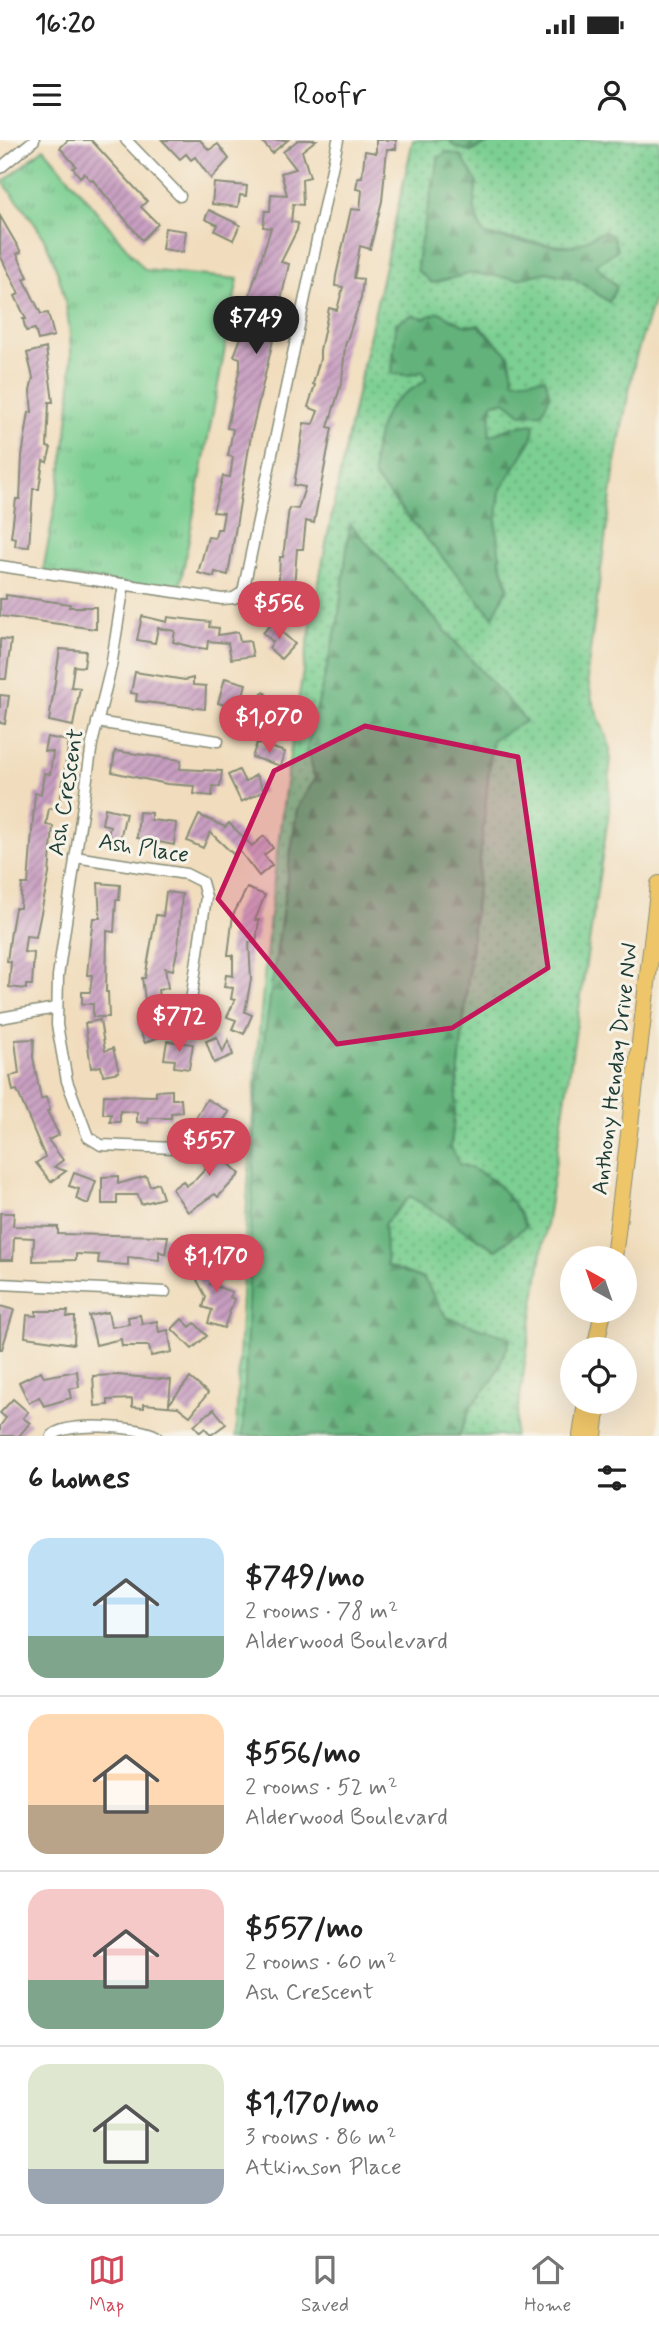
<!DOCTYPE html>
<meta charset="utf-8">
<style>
:root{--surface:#fff;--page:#f6f6f6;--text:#222;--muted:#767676;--line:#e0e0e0;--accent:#d1495b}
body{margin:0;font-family:Mynerve,sans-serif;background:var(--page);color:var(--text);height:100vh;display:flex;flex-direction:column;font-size:26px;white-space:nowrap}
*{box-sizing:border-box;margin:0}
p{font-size:23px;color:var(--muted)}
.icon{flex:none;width:38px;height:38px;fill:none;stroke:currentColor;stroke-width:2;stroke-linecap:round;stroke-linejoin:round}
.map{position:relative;height:1296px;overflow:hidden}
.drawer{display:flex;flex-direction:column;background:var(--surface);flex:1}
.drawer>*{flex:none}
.needle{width:46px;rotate:320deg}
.controls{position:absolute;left:560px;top:1106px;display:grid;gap:14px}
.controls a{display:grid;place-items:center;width:77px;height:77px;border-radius:50%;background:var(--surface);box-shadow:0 7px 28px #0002;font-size:35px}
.price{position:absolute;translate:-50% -60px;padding:0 16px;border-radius:24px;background:var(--accent);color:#fff;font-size:23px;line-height:46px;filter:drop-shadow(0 2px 4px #0008)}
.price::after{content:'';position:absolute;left:50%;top:42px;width:21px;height:16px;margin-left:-10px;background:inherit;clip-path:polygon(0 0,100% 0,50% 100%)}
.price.on{background:#222;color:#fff}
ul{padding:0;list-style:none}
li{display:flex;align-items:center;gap:21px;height:175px;padding:0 28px}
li+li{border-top:2px solid var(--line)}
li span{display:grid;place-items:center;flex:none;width:196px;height:140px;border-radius:21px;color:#555}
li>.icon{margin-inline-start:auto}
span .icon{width:84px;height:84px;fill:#fffc;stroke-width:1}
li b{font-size:30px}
h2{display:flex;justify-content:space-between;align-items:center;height:84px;padding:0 28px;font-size:30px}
.status{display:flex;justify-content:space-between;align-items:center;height:49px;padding:0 35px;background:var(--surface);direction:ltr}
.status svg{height:19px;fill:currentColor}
header{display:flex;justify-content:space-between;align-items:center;height:91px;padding:0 28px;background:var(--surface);font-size:32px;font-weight:600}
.tabs{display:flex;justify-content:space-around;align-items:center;height:98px;border-top:2px solid var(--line);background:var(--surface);font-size:19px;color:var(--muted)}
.tabs a{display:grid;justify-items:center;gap:4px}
.tabs .on{color:var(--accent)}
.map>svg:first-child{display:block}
.grass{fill:url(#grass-dots);stroke:#4d8663;stroke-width:2;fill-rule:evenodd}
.forest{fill:url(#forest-firs);stroke:#427858;stroke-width:2}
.park{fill:url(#park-tufts);stroke:#4d8663;stroke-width:2}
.building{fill:url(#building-hatch)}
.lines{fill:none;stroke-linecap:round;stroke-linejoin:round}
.minor-casing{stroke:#888d78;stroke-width:13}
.highway-casing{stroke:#888d78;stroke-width:18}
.minor{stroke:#fff;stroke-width:10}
.highway{stroke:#eec569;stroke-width:16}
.marked{fill:#c2185b;fill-opacity:0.2;stroke:#c2185b;stroke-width:5;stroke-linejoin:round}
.labels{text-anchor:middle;stroke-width:6;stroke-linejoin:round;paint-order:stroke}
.street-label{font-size:23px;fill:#1f3d34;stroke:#f7f3e8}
</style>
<div class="status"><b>16:20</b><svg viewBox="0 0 49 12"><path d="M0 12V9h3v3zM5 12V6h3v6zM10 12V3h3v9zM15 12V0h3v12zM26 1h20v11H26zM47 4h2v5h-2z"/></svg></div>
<header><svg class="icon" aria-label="menu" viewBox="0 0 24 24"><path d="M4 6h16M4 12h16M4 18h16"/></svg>Roofr<svg class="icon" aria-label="person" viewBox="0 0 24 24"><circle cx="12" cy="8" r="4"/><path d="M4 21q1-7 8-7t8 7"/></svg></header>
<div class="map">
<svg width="659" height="1296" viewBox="0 0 659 1296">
<defs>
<pattern id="grass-dots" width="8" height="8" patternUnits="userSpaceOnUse" patternTransform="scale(1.75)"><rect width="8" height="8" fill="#7bcf92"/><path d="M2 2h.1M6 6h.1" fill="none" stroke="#64a978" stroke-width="1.8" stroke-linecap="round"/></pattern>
<pattern id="forest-firs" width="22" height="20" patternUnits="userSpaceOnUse" patternTransform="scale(1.75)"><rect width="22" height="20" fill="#64b27c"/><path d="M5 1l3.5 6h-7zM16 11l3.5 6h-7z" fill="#529266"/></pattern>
<pattern id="park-tufts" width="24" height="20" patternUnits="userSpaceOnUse" patternTransform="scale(1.75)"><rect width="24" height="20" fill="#7bcf92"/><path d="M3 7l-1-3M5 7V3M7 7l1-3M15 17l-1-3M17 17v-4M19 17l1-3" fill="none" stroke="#64a978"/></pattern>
<pattern id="building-hatch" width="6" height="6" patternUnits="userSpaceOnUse" patternTransform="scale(1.75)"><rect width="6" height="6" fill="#c89ec1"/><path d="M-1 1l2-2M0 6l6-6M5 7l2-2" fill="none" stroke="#a2829e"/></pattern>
</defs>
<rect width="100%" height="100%" fill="#f7f3e8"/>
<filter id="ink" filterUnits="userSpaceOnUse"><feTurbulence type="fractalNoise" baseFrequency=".0143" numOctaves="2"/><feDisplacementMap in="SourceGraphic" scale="14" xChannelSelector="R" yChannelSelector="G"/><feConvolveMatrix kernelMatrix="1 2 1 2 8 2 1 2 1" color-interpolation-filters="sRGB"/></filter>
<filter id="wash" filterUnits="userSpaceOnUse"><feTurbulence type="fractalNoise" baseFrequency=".00686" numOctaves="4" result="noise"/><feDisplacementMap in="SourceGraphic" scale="28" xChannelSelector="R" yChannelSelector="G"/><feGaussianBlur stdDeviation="1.57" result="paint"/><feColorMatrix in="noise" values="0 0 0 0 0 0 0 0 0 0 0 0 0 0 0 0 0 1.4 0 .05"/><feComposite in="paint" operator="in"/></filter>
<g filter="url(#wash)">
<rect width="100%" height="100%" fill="#f1ddbd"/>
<path class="grass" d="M413,0H450L454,6L471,12L493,0H659V143L635,220L616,318L587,534L592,560L610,606L609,672L514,1296H459L471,1267L494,1238L510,1198L445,1177L424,1139L387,1126L384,1084L410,1056L496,1110L526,1086C509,1053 495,1035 459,1024L451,1007L492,600L350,385L338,482L307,608L315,638L297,669L256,957L243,1296H236C244,1085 256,875 283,666C312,441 364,221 413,0ZM439,17L477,42C473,64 473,75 485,95L560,106L578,105L595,125L609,162L576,139L547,132L517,139L472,133L432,143L417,130L419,110ZM439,172L463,185H478L509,215L514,242L545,238L505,261L492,263L488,297L513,287L512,329L500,351L496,386L500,420L508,447L372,321L384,282L396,260L426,240L424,231L411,235L392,234L396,183L412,175L424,178Z"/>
<g class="forest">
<polygon points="450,0 493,0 471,12 454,6"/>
<path d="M447,12L461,16L477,42C473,64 472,76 485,95C504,99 558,109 575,105C585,103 593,94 605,91L614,98L617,110L596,125L617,147L609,162L576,139L547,132L517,139L472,133L432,143L417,130L419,110L439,17Z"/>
<path d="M439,172L463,185H478L509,215L514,241L545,238L550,255L542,273L521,274L505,261L492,263L489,296L513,287L534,284L532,299L500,351L496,386L500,420L508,447L493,477L374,337C372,314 378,274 398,259C406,252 417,247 426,240L423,231L411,235L392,234L396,183L412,175L424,178Z"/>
<path d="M350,384L526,581L492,600L451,1007L459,1024C495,1035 509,1053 526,1086L496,1110L410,1056L384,1084L387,1126L424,1139L446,1177L511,1198L494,1238L471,1267L459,1296H243L256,957L297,669L315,638L307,608L338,482Z"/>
</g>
<path class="park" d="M44,8L145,130L238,139L179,452L43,432C61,325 95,206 46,103C36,81 17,61 3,42Z"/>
<g id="blocks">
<g class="building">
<polygon points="68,0 91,0 147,61 141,67 158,84 142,100 92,39 90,40 84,33 80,37 73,28 76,26 60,8"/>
<polygon points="162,0 200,0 209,10 218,4 229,19 211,39 195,17 191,20 186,14 180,19"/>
<polygon points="261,0 288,0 272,13"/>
<polygon points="298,0 316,0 302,11 310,37 302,39 303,65 293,64 291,82 298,83 297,90 281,122 289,124 281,160 276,158 269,175 278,179 251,295 228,435 215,432 214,437 198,433 208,397 215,398 217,389 221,389 224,373 213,372 223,336 230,337 233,317 228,316 233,289 227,288 240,227 240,218 234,216 255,161 248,160 271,88 263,87 265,71 270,71 271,54 287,55 281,33 296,29 283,12"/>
<polygon points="376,0 396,0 396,9 387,9 382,61 370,109 360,106 354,138 363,139 361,158 345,206 342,241 328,287 332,288 314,383 306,381 303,409 297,409 294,448 306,450 302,472 286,469 288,458 278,457 280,417 283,417 289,368 298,369 305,347 294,345 304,283 313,284 318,271 308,267 315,245 313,244 320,219 320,210 329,168 337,170 343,147 335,146 336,136 351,69 360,70 362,50 356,49 358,37 362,37 365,11 376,13"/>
<polygon points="214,43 247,46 246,56 240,55 238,67 212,64"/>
<polygon points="209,70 240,85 233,100 215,91 218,85 205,79"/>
<polygon points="0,76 21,112 17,114 28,137 24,139 41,174 48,173 54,196 38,200 35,189 26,191 23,179 26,179 15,156 19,154 0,115"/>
<polygon points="165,88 186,91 183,112 162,109"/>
<polygon points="46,208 53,262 49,262 47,307 51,308 47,322 43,321 39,349 33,349 29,407 15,406 16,398 11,397 16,359 20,359 22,316 29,272 32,272 30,251 33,238 27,213"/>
<polygon points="6,455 70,464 69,467 96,467 96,489 0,476 0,459 6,459"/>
<polygon points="142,476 167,482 168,477 210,482 209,487 219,488 218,495 238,492 240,502 250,501 253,516 231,519 228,503 208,501 207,509 192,507 173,502 175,491 158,488 155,503 137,500"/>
<polygon points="272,483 295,504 281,519 269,508 273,502 263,493"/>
<polygon points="0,499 11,500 6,539 0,539"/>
<polygon points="60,509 86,511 84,527 74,526 71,547 80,548 73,586 49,581"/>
<polygon points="135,532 185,540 193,538 193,545 206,546 205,569 136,561 137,554 131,553"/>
<polygon points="225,538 246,544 240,566 235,560 232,567 218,563"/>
<polygon points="264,552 281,570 268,582 261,575 254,581 244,570"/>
<polygon points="0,555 9,556 5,584 0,583"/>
<polygon points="47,597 69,601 59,669 49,668 46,685 53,686 49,734 36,797 26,796 24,812 34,813 32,845 26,845 26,849 9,847 11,822 7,821 11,791 15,768 20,768 22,744 28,744 35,653 41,654 44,633 50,634 53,612 44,611"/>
<polygon points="257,603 285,612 281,626 252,617"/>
<polygon points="115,611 181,620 180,629 222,631 220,647 213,646 212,656 194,654 195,646 167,644 112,632"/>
<polygon points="239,630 245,642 256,635 264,651 241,662 228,635"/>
<polygon points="105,668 126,673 120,699 108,696 110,686 102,684"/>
<polygon points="139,672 151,673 151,680 176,683 174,705 137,698"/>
<polygon points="199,675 225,687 229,683 252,706 264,696 273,708 264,715 272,725 259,736 238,709 233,714 210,692 203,708 187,701"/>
<polygon points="98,743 120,745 119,760 116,760 114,792 107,791 106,852 108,852 109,877 93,877 93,864 82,864 82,852 90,852 92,835 87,835 91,794 93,778 100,778"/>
<polygon points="247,748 265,755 255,780 259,780 256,803 249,802 251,839 245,872 252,875 244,894 232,889 236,880 227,877 235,860 231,859 233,848 224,847 226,835 233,836 233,815 228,815 233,775"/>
<polygon points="166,752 182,754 178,807 173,830 165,828 168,848 158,850 159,858 145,860 142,838 145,838 156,775 163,776"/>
<polygon points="155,874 164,895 145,903 136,883"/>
<polygon points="100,880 105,911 113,908 119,932 103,935 101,926 91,928 85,883"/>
<polygon points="217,897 223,912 228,900 233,915 214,923 206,901"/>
<polygon points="34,899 33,917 41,959 46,957 50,970 47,971 59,995 48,1000 63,1020 54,1027 66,1031 51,1042 36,1023 45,1017 17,950 13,951 10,936 19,934 15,900"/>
<polygon points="167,901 193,904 189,929 174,927 175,920 164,919"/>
<polygon points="172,950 172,959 181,959 182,972 171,973 171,978 149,978 148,983 137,982 137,972 120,971 120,982 110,982 111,974 103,974 104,955 156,956 156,951"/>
<polygon points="207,959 229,972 216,992 195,979"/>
<polygon points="228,996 235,1010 222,1017 240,1034 218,1057 215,1054 188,1072 172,1049 183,1041 186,1046 196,1039 216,1018 209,1005"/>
<polygon points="74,1033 96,1041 88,1064 76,1059 79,1049 69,1046"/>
<polygon points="118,1036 118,1044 146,1036 150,1046 158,1043 163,1058 141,1064 138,1055 117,1055 117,1064 102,1064 102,1037"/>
<polygon points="0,1073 14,1073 13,1086 58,1087 58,1094 168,1096 165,1114 159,1111 159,1120 128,1117 128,1125 98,1123 99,1115 76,1114 76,1120 33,1121 34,1098 14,1097 13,1120 0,1120"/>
<polygon points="183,1095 201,1103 191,1123 172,1117"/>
<polygon points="218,1117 228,1135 210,1144 232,1152 230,1157 234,1159 224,1188 208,1183 212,1170 203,1167 206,1157 196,1138 210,1130 206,1123"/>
<polygon points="0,1166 14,1170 2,1209 0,1209"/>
<polygon points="36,1171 68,1171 67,1177 75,1177 74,1204 25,1197 27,1175 36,1176"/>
<polygon points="108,1172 111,1187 129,1184 128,1177 140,1175 142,1184 157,1181 159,1192 168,1190 172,1212 151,1216 149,1206 122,1206 121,1199 96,1205 89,1176"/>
<polygon points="182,1179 190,1187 195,1183 207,1196 192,1209 172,1189"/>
<polygon points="41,1231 44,1237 77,1231 79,1247 69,1249 71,1258 44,1266 39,1257 29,1263 19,1242"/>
<polygon points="117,1235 171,1240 169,1264 190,1238 208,1253 190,1276 178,1267 144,1264 144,1268 132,1267 132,1259 108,1260 108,1265 95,1266 93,1236"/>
<polygon points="13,1259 28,1272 23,1278 30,1283 19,1296 0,1296 0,1286 6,1278 0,1273"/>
<polygon points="214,1269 226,1284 211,1295 205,1288 200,1292 194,1285"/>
</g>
</g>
</g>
<g filter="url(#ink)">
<use href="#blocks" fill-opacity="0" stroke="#888d78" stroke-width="2"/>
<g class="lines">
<defs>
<g id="minor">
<polyline points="126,0 180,56"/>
<polyline points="0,28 34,0"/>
<polyline points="0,426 222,459 234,458 243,452 338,0"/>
<polyline points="124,444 111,527 92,604 58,836 57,885 67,941 88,997 101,1005 175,1008"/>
<polyline points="97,582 218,601"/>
<polyline points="75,717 186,734 202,742 206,757 190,868"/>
<polyline points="0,878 56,868"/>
<polyline points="0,1144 165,1152"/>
<path d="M52,1296C65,1281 139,1286 156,1296"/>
</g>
<g id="highway">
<polyline points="614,1118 659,744"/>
<polyline points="595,1209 603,1171"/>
<polyline points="581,1296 586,1262"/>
<polyline points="594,1296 598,1262"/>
</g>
</defs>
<use href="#minor" class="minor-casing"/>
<use href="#highway" class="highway-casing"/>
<use href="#minor" class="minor"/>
<use href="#highway" class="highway"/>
</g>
</g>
<path class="marked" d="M365,586L518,617L548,828L452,888L337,904L218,759L274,631Z"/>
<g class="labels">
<g class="street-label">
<text transform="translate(65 652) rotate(-81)" y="8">Ash Crescent</text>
<text transform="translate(144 707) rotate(9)" y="8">Ash Place</text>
<text transform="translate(614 929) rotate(-83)" y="8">Anthony Henday Drive NW</text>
</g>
</g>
</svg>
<div class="controls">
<a><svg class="needle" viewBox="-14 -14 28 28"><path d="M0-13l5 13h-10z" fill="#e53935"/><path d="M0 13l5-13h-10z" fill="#767676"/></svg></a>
<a><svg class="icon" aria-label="locate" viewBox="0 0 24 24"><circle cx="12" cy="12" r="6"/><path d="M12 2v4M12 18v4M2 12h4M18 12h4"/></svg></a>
</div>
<b class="price on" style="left:256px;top:216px">$749</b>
<b class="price" style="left:279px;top:501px">$556</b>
<b class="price" style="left:269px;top:615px">$1,070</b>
<b class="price" style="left:179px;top:914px">$772</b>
<b class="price" style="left:209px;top:1038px">$557</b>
<b class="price" style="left:216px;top:1154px">$1,170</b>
</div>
<section class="drawer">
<h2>6 homes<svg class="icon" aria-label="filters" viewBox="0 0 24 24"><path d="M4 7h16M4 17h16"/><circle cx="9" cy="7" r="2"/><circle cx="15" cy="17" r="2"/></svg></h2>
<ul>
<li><span style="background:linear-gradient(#bfe0f5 70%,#7fa58c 0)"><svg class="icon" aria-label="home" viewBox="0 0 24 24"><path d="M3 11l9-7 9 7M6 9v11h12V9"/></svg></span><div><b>$749/mo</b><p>2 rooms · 78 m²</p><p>Alderwood Boulevard</p></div></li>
<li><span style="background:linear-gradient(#ffd9b3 65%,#b9a48a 0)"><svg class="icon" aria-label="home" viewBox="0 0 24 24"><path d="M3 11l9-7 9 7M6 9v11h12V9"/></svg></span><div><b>$556/mo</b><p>2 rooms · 52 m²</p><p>Alderwood Boulevard</p></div></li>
<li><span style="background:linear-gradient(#f6c9c9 65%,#7fa58c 0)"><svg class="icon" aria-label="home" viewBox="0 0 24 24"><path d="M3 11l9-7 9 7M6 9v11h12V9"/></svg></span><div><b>$557/mo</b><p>2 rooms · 60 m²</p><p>Ash Crescent</p></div></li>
<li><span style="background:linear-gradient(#dfe7d0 75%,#9aa5b1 0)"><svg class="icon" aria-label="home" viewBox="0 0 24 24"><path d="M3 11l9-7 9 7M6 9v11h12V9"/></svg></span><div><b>$1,170/mo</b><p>3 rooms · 86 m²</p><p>Atkinson Place</p></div></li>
</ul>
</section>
<nav class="tabs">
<a class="on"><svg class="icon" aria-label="map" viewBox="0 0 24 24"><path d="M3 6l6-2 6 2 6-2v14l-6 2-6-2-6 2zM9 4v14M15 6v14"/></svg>Map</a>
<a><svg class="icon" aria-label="saved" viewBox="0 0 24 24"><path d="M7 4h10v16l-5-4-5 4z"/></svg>Saved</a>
<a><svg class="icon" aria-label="home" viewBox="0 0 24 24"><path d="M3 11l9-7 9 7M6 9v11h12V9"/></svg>Home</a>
</nav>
